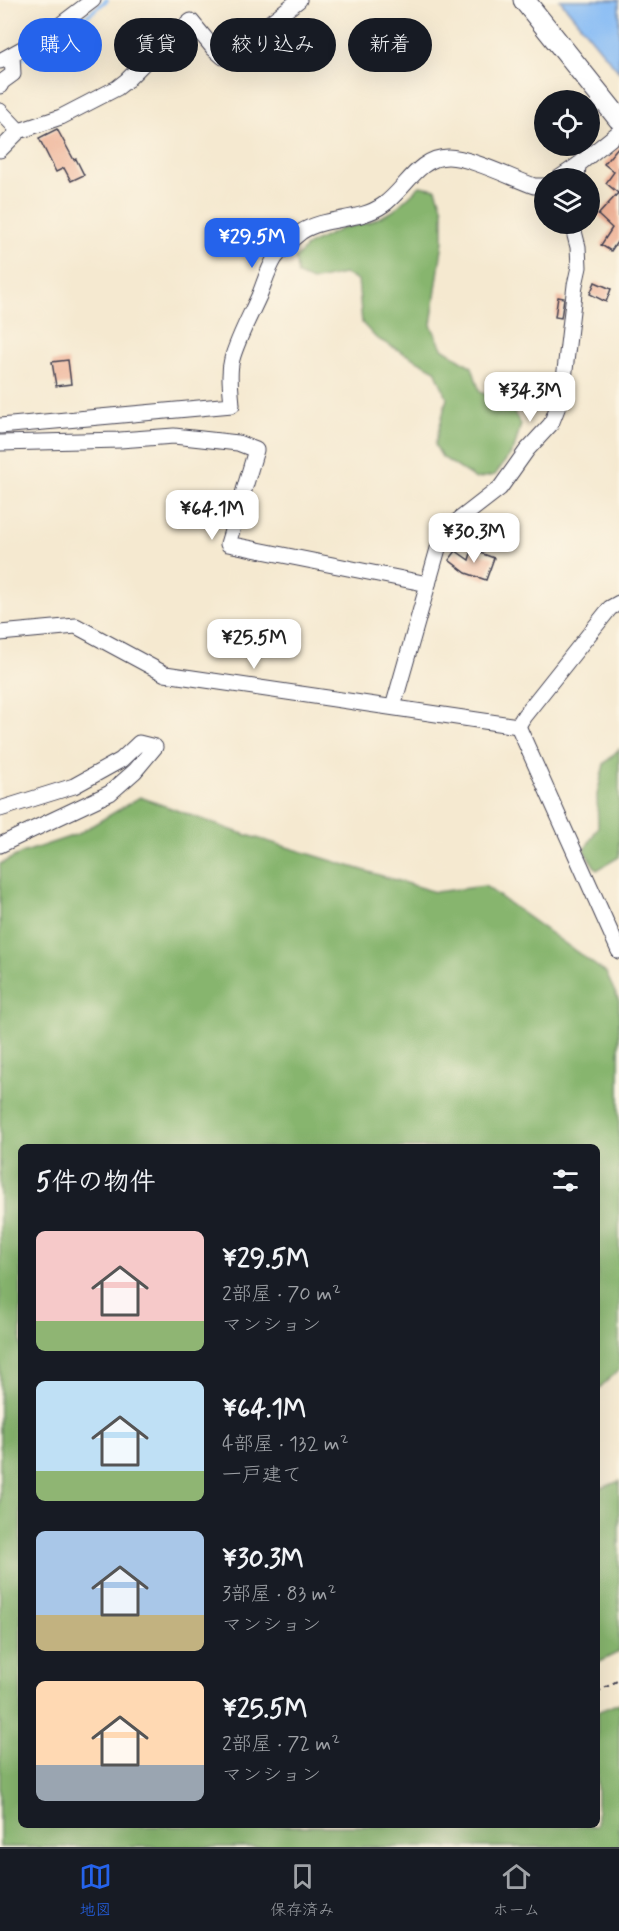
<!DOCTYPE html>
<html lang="ja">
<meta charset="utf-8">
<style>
:root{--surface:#171b24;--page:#20242c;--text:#f1f3f6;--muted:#9ea1a6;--line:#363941;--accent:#2563eb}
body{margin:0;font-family:Mynerve,"Klee One",sans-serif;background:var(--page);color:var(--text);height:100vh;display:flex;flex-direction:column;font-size:22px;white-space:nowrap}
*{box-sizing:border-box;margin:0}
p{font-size:20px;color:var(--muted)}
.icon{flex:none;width:33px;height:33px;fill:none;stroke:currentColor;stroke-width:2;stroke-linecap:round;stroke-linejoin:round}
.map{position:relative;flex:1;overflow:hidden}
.details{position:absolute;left:18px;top:1144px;width:582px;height:684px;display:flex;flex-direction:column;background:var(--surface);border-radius:9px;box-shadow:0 6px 24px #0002}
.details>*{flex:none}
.hud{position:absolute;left:18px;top:18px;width:584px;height:54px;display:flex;gap:12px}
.fabs{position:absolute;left:534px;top:90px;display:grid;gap:12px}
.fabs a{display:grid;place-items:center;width:66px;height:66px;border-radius:50%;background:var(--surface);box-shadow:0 6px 24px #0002;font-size:30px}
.price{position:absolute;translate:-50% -51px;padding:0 14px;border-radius:12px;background:#fff;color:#222;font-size:20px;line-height:39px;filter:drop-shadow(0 2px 3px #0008)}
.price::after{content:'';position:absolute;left:50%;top:36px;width:18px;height:14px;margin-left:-9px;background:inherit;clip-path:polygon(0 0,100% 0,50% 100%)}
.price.current{background:var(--accent);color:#fff}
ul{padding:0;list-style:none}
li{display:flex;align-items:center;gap:18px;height:150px;padding:0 18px}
li span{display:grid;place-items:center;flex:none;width:168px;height:120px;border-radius:9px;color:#555}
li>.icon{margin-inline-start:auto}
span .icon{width:72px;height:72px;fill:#fffc;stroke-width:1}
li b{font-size:26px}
h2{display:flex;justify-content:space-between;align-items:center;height:72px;padding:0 18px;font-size:26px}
.pill{padding:0 21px;border-radius:27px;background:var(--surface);box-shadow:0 6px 24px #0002;font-size:21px;line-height:54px}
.pill.current{background:var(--accent);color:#fff}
.dock{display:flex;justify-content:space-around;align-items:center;height:84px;border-top:2px solid var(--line);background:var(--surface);font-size:16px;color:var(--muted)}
.dock a{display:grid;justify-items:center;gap:3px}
.dock .current{color:var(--accent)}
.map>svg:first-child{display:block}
.forest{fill:#87b56e;stroke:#546c54;stroke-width:1.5}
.water{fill:#86bbf5;stroke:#546e98;stroke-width:1.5}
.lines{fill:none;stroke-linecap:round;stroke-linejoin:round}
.stream{stroke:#86bbf5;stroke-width:4}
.building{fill:#efb398}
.minor-casing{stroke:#424051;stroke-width:17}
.secondary-casing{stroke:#424051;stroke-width:23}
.path{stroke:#424051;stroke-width:2;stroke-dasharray:4.5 4.5;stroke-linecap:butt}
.minor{stroke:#fff;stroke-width:15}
.secondary{stroke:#fff;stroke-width:21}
</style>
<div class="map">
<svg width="619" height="1847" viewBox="0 0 619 1847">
<rect width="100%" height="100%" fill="#fcf5e5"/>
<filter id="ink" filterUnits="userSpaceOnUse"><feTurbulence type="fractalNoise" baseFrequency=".0167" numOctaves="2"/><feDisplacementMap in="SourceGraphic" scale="12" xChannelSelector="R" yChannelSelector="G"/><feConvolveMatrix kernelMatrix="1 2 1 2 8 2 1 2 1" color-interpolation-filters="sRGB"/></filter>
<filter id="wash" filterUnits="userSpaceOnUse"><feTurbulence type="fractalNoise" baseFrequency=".008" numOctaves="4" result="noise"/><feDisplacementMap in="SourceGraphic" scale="24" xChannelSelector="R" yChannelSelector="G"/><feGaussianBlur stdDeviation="1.35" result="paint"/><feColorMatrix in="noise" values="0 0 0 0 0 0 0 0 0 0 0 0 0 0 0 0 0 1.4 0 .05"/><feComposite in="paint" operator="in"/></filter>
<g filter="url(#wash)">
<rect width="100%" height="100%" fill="#f5e9d0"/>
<g class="forest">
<polygon points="420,186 436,189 443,209 443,241 431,325 442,348 472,367 480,392 509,405 521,424 514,449 495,475 476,479 442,457 435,445 447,398 435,370 376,338 362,323 358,280 344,274 312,281 298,275 295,259 308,245 343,228 368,223 393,211"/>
<polygon points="619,749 619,857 597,870 584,851 598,827 597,795 604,764"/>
<polygon points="140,797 237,832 435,892 485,886 606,973 619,1001 619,1370 597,1390 597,1148 21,1148 21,1826 597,1826 597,1712 619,1703 619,1847 0,1847 0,864 22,853 78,834"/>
<polygon points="597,1480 602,1488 619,1481 619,1652 597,1663"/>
</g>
<polygon class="water" points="560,0 619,0 619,72"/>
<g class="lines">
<polyline class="stream" points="17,61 53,43 107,0"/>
</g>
<g id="blocks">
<g class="building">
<polygon points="57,129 74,160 76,159 84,175 71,181 64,168 56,172 39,138"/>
<polygon points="619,146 619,239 611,251 601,245 612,228 598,215 618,193 606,183 614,172 604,164"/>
<polygon points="595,282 611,289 606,302 590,294"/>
<polygon points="558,297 564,298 561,318 555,317"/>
<polygon points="68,360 71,384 56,386 52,362"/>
<polygon points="472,550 494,558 486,580 466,573 449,560 456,551 469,560"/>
</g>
</g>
</g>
<g filter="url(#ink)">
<use href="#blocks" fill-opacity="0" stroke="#424051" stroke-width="1.5"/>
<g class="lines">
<defs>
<g id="minor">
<polyline points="0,61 47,35 93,0"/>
<polyline points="0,86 2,82 13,74 12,56"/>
<polyline points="0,111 19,131 0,150"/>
<polyline points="19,131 61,117 117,88 126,81 160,47 191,21 214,49 223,57 227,56 299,0"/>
<polyline points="559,178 578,165"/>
<polyline points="577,178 578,165 619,132"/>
<path d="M0,426L232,405C231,390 228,374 232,359C238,338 250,316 259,296C264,284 268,269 275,258C282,249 292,239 301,232C326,216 359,222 383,205C405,190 418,157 448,157C469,157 512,178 534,186H544"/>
<polyline points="0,443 120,440 174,436 238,443 256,450 228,544 428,584 393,707"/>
<polyline points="428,584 441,538 451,526 500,488 527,450 551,424 562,396 575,285 579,267 578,247 572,224"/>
<polyline points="0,633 76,626 165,674 518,726"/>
<polyline points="518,726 619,951"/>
<polyline points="518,726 524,716 610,608 619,603"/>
<polyline points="0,809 74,786 121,760 139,743 155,747 135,771 110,793 0,845"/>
</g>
<polyline id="secondary" points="524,0 619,119"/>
</defs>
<use href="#minor" class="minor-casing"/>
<use href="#secondary" class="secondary-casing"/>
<polyline class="path" points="597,1692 619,1680"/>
<use href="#minor" class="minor"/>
<use href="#secondary" class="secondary"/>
</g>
</g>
</svg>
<div class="fabs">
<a><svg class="icon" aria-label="locate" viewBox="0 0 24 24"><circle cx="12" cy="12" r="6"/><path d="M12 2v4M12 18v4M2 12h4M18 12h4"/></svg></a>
<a><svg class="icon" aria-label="layers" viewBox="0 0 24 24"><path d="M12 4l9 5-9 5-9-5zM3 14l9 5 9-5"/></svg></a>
</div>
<b class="price current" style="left:252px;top:269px">¥29.5M</b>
<b class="price" style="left:530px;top:423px">¥34.3M</b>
<b class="price" style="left:212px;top:541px">¥64.1M</b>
<b class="price" style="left:474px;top:564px">¥30.3M</b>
<b class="price" style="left:254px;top:670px">¥25.5M</b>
<div class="hud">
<a class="pill current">購入</a>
<a class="pill">賃貸</a>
<a class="pill">絞り込み</a>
<a class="pill">新着</a>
</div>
<section class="details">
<h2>5件の物件<svg class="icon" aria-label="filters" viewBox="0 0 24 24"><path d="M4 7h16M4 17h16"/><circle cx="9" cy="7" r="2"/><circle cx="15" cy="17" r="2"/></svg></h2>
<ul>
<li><span style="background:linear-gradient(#f6c9c9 75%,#8fb573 0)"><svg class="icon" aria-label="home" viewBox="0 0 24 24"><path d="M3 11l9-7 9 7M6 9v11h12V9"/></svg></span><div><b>¥29.5M</b><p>2部屋 · 70 m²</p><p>マンション</p></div></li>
<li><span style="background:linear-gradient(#bfe0f5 75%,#8fb573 0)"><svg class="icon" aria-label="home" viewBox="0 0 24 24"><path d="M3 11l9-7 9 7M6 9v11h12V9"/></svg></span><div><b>¥64.1M</b><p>4部屋 · 132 m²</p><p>一戸建て</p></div></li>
<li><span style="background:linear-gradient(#a9c7e8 70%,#c2b280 0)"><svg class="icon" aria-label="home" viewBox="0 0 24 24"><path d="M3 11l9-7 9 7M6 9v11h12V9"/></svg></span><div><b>¥30.3M</b><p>3部屋 · 83 m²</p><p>マンション</p></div></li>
<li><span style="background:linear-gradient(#ffd9b3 70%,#9aa5b1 0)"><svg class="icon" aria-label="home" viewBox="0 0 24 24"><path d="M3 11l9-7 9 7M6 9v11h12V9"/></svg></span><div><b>¥25.5M</b><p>2部屋 · 72 m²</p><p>マンション</p></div></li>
</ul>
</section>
</div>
<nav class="dock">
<a class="current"><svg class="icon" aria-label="map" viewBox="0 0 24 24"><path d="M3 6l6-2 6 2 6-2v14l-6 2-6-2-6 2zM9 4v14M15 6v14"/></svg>地図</a>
<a><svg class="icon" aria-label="saved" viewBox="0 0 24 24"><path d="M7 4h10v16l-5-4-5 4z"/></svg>保存済み</a>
<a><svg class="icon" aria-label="home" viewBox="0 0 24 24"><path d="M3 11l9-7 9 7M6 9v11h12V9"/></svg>ホーム</a>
</nav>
